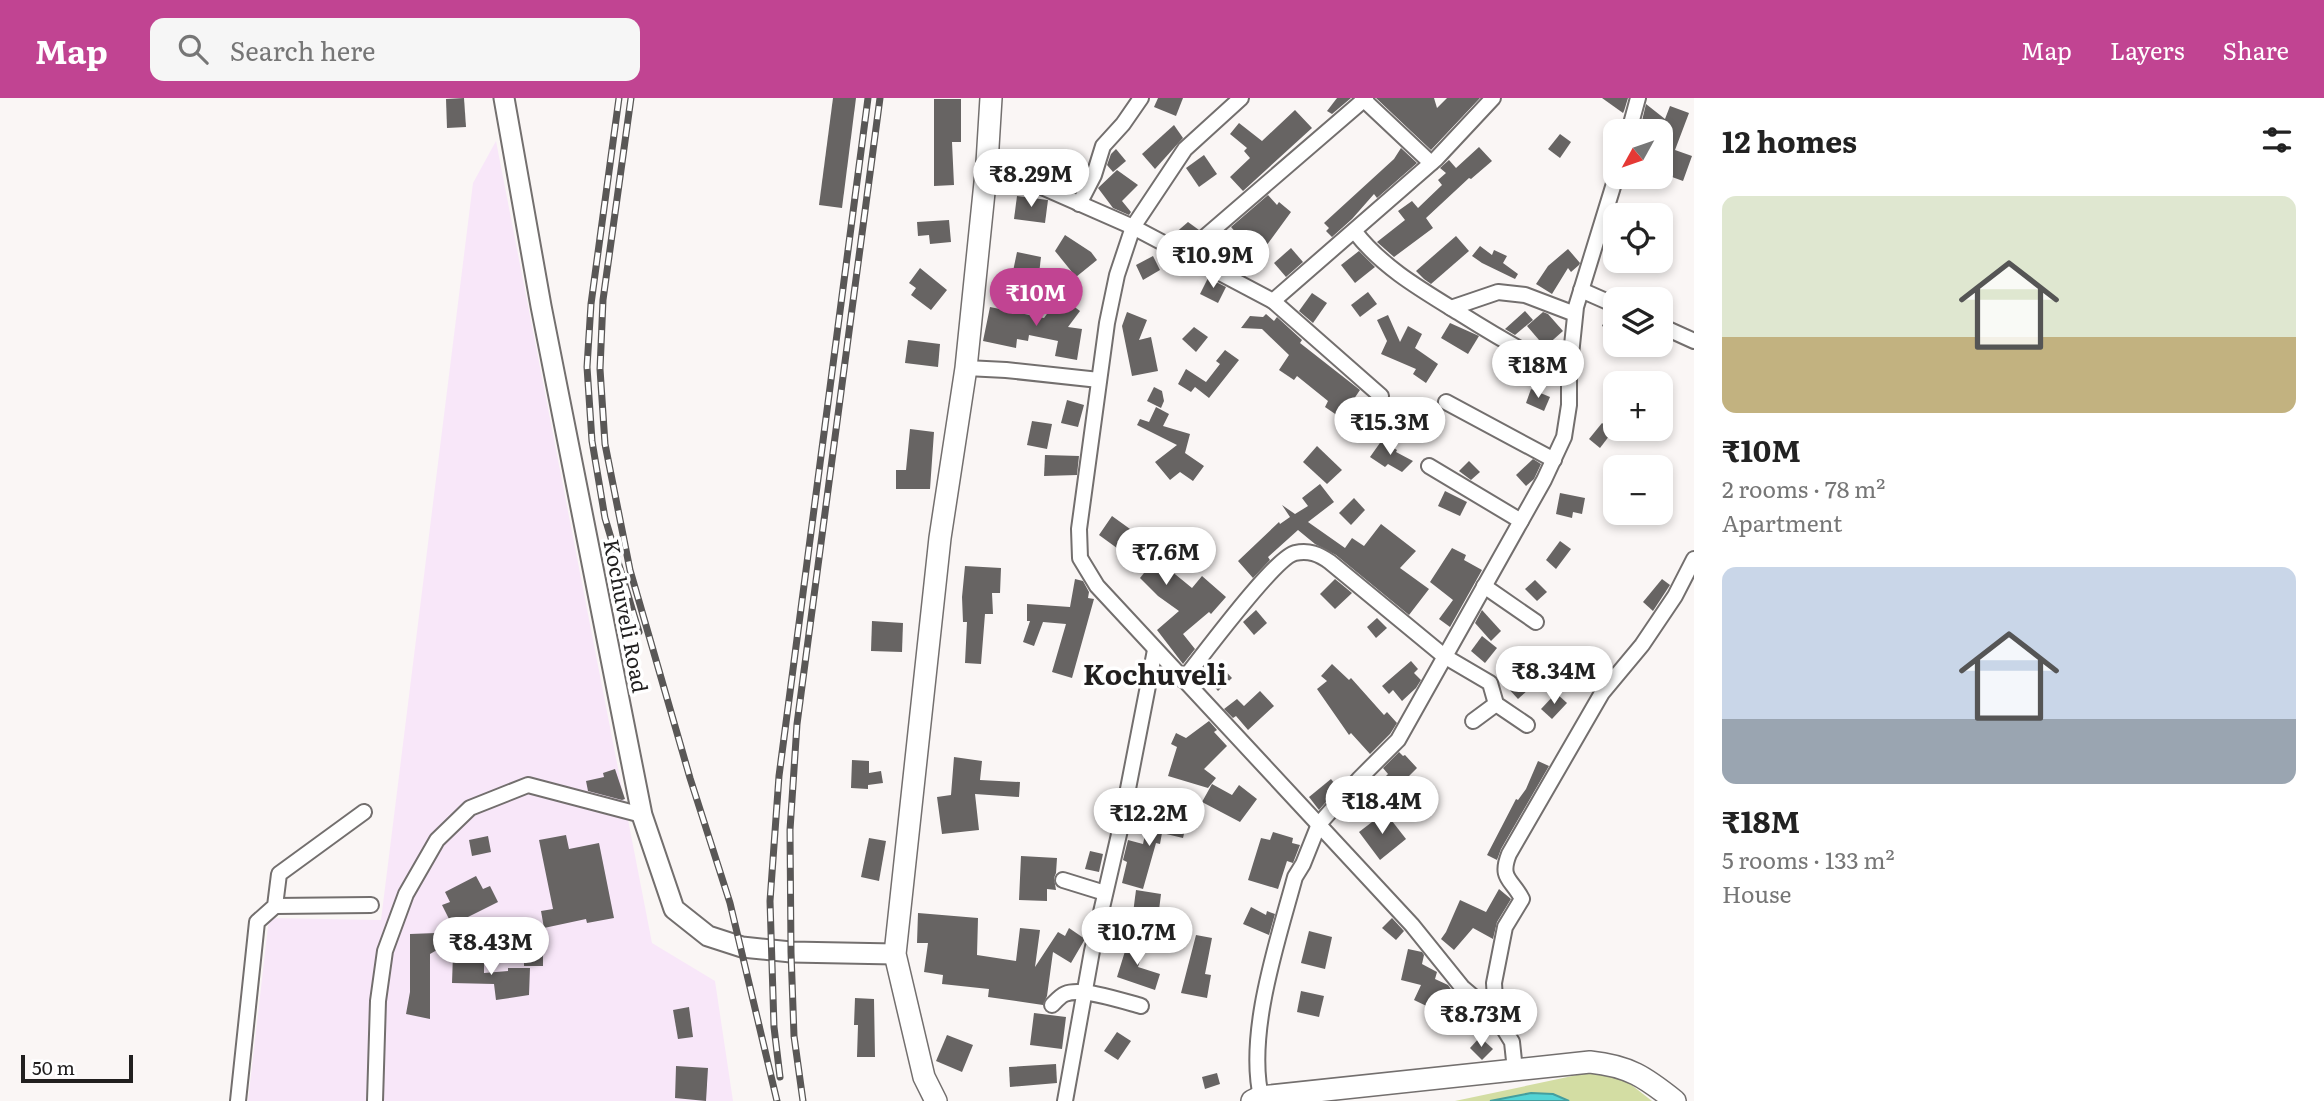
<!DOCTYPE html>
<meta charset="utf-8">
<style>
:root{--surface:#fff;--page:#f6f6f6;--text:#222;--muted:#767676;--accent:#c14492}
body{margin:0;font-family:Literata,serif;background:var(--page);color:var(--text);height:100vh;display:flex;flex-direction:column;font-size:26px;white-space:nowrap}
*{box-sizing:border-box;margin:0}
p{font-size:23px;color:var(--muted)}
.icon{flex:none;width:38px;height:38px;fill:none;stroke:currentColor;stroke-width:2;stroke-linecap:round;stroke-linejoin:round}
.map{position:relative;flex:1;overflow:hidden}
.details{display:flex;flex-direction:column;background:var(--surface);width:630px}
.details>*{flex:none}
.needle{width:46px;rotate:230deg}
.tools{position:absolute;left:1603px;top:21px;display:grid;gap:14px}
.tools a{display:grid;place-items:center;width:70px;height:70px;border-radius:14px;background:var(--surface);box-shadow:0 4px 10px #0003;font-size:35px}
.scale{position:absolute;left:21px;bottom:18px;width:112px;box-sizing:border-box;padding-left:7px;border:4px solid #211f1f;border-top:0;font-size:19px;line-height:24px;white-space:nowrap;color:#211f1f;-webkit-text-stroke:5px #fff;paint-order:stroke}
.price{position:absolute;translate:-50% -60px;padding:0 16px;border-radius:24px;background:#fff;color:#222;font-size:23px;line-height:46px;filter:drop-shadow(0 2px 4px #0008)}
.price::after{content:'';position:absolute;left:50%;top:42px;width:21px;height:16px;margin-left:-10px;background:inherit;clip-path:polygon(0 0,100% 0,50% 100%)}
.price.on{background:var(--accent);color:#fff}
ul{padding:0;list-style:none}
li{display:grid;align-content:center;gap:14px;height:371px;padding:0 28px}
li span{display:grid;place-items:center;height:217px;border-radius:14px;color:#555}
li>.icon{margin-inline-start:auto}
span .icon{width:126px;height:126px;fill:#fffc;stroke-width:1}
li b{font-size:30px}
h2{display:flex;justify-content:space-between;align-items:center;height:84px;padding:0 28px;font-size:30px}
header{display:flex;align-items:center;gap:42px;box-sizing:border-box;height:98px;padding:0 35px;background:var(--accent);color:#fff}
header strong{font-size:33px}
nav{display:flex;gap:38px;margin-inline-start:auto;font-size:24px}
.search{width:490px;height:63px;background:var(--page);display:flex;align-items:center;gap:18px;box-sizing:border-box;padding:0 24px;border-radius:14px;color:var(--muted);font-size:26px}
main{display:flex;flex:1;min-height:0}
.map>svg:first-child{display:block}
.industrial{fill:#f8e7f9}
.green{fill:#d3dda3}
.water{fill:#53d4d5;stroke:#449e9e;stroke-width:2}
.building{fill:#676463}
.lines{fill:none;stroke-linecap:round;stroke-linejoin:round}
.minor-casing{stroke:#736f6e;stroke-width:18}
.tertiary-casing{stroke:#736f6e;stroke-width:23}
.secondary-casing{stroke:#736f6e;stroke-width:24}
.minor{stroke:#fff;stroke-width:14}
.tertiary{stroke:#fff;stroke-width:19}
.secondary{stroke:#fff;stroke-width:21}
.rail-casing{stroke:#595756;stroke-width:7}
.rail{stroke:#fff;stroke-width:4.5;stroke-dasharray:13;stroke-linecap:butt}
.labels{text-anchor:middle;stroke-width:7;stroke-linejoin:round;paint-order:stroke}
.street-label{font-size:21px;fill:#211f1f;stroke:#fff}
.district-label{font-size:28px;font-weight:bold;fill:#211f1f;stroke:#fff}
</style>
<header>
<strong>Map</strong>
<div class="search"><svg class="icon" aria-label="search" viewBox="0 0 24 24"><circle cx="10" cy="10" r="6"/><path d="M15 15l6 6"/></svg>Search here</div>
<nav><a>Map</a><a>Layers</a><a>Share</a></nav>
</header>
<main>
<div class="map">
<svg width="1694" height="1003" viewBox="0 0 1694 1003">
<rect width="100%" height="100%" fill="#faf6f5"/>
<polygon class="industrial" points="496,43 652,845 715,883 733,1003 248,1003 269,820 381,822 473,85"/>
<polygon class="green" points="1596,973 1629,985 1652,1003 1455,1003"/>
<polygon class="water" points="1531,995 1553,996 1569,1003 1490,1003"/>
<g class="building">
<polygon points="464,0 466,29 447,30 446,1"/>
<polygon points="833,0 856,0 842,110 819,107"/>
<polygon points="1158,0 1183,0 1176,18 1154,9"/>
<polygon points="1337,0 1351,0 1332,16 1327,13"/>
<polygon points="1376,0 1434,0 1437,10 1447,0 1480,0 1431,52"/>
<polygon points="1602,0 1628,0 1624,13 1623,15"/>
<polygon points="934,1 961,1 961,44 952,44 954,87 934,88"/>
<polygon points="1646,6 1665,21 1670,8 1689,15 1675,52 1692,58 1683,83 1661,75 1661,33 1648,33 1641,27"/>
<polygon points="1295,12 1312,30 1243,93 1230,79 1250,60 1244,53 1247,50 1230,36 1239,25 1262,43"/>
<polygon points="1174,27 1183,40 1155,71 1142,56"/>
<polygon points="1560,36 1571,44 1560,60 1548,51"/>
<polygon points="1479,49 1492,63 1471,81 1469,80 1426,120 1433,130 1394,159 1377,144 1405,122 1398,113 1412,103 1418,110 1442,87 1438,82 1446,75 1440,70 1449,62 1456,70"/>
<polygon points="1401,50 1417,65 1377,100 1374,96 1352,121 1332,139 1326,133 1329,130 1324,125 1394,61"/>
<polygon points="1116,51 1126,63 1113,74 1107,67 1111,56"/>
<polygon points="1204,57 1217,76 1199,89 1186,70"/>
<polygon points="1117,72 1138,87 1122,103 1131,114 1129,117 1113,110 1098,90"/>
<polygon points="1268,97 1277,107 1279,104 1291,114 1258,159 1231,129"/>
<polygon points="1017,98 1048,102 1045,125 1014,121"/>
<polygon points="949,122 951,144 930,146 929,137 918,138 917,124"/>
<polygon points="1188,124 1199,132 1183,145 1173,137"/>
<polygon points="1065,137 1091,154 1097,162 1076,179 1055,153"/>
<polygon points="1456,138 1469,153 1431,186 1424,181 1416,173"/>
<polygon points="1480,148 1492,157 1494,152 1507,158 1503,165 1518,176 1515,181 1482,165 1472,158"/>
<polygon points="1291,150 1303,164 1286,179 1274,165"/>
<polygon points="1568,151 1580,165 1579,167 1571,174 1568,170 1552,196 1536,186 1548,168"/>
<polygon points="1359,153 1375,169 1355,185 1341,167"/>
<polygon points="1017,154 1041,159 1038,184 1012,178"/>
<polygon points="1153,158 1160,172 1143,182 1136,167"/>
<polygon points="920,170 947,192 931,212 911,197 916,190 909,185"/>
<polygon points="1208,180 1226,189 1218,205 1200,196"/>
<polygon points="1368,194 1377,206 1360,219 1351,207"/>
<polygon points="1312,195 1327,205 1313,225 1299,213"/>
<polygon points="1060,198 1080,213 1068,229 1082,231 1077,262 1055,258 1058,243 1029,237 1028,243 1017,241 1016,250 983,243 990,209 1044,220"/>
<polygon points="1525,213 1533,222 1515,237 1505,231"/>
<polygon points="1127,214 1147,222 1139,242 1151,239 1158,273 1132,278 1122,228"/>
<polygon points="1543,214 1548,216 1563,233 1545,249 1527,228"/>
<polygon points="1608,215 1615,217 1615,235 1602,228"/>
<polygon points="1266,216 1274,223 1277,219 1302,242 1300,245 1360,292 1341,320 1325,309 1328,303 1297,278 1294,282 1279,272 1289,257 1262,231 1241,230 1250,218 1263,219"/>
<polygon points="1388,217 1400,244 1408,228 1422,236 1415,250 1438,266 1426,285 1413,276 1416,271 1381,256 1387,243 1377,222"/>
<polygon points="1450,225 1479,238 1468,256 1441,240"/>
<polygon points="1194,229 1208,239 1196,254 1182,241"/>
<polygon points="908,242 940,246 938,269 905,265"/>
<polygon points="1225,252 1239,262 1209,300 1195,289 1191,294 1178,286 1186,271 1206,284 1220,266 1216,263"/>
<polygon points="1154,289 1162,293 1164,303 1161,310 1147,303"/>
<polygon points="1531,291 1550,299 1544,313 1526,305"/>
<polygon points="1067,302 1084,307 1078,329 1061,325"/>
<polygon points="1423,305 1438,312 1428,334 1412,327"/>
<polygon points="1156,309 1169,316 1163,328 1190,336 1185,355 1204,368 1193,383 1180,374 1170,382 1155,364 1177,347 1137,327 1140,321 1149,324"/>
<polygon points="1032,323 1052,326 1047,351 1027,347"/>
<polygon points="1602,325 1613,333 1600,350 1589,341"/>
<polygon points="910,331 934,334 930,391 896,391 896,372 906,372"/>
<polygon points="1382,342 1397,352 1396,354 1413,363 1402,374 1388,366 1385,369 1370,359"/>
<polygon points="1317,348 1342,372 1327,386 1303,364"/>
<polygon points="1045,357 1079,358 1077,377 1044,378"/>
<polygon points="1533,361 1541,366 1534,381 1526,388 1516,377"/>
<polygon points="1469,363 1480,374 1471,382 1459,373"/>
<polygon points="1320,386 1334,404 1308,424 1345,450 1352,440 1364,448 1381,426 1416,453 1400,470 1429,491 1409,517 1336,457 1315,446 1298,432 1268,459 1270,462 1253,480 1238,463 1279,424 1280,426 1290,419 1282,407 1295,416 1308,408 1302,400"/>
<polygon points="1445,393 1467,404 1460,418 1438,408"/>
<polygon points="1560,395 1585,400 1582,416 1573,414 1572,420 1556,416"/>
<polygon points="1354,400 1365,412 1351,427 1339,415"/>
<polygon points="1112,418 1155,449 1153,452 1171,470 1170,472 1192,490 1202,478 1226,499 1211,516 1209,514 1183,536 1195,551 1183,566 1157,532 1179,513 1158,498 1140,480 1144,475 1130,463 1132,461 1099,437"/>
<polygon points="1560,443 1571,451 1556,471 1546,462"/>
<polygon points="1452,450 1466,457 1464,462 1482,472 1450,529 1439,521 1453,502 1430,484"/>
<polygon points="965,468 1001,470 1000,495 992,495 993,516 985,516 981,566 965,565 967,524 963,524 962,499"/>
<polygon points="1075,481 1083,483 1089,494 1088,500 1094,501 1072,580 1052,574 1066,526 1043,524 1034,548 1023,544 1030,523 1027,523 1027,506 1070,509"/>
<polygon points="1335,481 1352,495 1335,511 1320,496"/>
<polygon points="1662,481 1670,487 1653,513 1643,504"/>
<polygon points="1535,482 1547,494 1537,503 1525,491"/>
<polygon points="1256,512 1267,525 1254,537 1243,524"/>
<polygon points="1482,512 1501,533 1491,543 1475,525"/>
<polygon points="1377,520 1387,530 1376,540 1367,529"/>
<polygon points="872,523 903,525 902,554 871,553"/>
<polygon points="1482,538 1497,550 1485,565 1471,553"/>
<polygon points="1411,563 1418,571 1414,575 1421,582 1416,590 1402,603 1393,592 1389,596 1382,588"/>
<polygon points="1219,566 1232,580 1218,593 1205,578"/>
<polygon points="1332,566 1349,582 1351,580 1384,617 1387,614 1397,625 1390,636 1370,656 1351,635 1349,637 1317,591 1327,583 1321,578"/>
<polygon points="1526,571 1538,583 1518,601 1507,589"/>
<polygon points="1260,593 1274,608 1248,632 1236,618 1233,620 1224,611 1237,601 1244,608"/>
<polygon points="1556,595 1567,605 1552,621 1541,611"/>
<polygon points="1209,623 1217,632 1214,634 1227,648 1204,671 1216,680 1208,690 1168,678 1177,649 1171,646 1176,635 1186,640"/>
<polygon points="1399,654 1403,658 1405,657 1417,670 1405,682 1419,697 1409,706 1384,680 1388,676 1383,670"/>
<polygon points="954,659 982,663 980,682 1020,684 1019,699 975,696 979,732 942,736 937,699 951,697"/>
<polygon points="852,662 869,663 869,675 881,673 883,685 868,687 868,691 851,690"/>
<polygon points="1538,663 1549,668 1501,751 1497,762 1487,757 1516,701 1518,702 1526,691"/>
<polygon points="615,671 625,701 622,702 588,693 586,683 604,679 603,675"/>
<polygon points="1331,681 1338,690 1319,712 1309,699"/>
<polygon points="1212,686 1232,697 1239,687 1257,701 1240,724 1202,704"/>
<polygon points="1150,714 1187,723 1183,740 1162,735 1160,746 1156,745 1143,791 1122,785 1127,764 1123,762 1128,742 1143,746"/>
<polygon points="1385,714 1406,741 1380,762 1359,734"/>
<polygon points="1273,734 1293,740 1292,745 1300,747 1293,765 1287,763 1278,791 1248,782 1261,740 1270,742"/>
<polygon points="566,737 569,751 599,745 614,820 587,825 586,821 544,830 541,813 553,811 539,742"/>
<polygon points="488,738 491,754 472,758 469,742"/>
<polygon points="869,740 886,743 879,783 861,779"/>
<polygon points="1090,753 1103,756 1099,774 1085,771"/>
<polygon points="1021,758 1057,760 1056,775 1054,780 1056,792 1047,791 1047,803 1019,802"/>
<polygon points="476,778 483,791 490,788 498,804 452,827 442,807 450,804 445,794"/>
<polygon points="1499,791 1511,801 1497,824 1493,841 1473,830 1454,852 1441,841 1446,834 1460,802 1486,814"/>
<polygon points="1136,792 1161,796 1158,820 1133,815"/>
<polygon points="1251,809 1266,817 1267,813 1275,816 1269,837 1243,826"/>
<polygon points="918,815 978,820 977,857 1016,863 1020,830 1040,832 1035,869 1058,834 1065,838 1069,830 1085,841 1071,865 1053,854 1047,898 1043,907 988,899 989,891 942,886 943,877 924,874 928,845 917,845"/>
<polygon points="1392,820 1404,833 1396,842 1382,830"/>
<polygon points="1309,833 1332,839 1325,871 1301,865"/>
<polygon points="436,835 437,852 430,856 430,921 406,916 410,894 410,836"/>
<polygon points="1196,837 1212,840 1205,876 1211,877 1207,900 1181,895"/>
<polygon points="1133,840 1146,845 1138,869 1160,876 1155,892 1117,879 1126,850 1130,852"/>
<rect x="524" y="851" width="19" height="17"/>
<polygon points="1408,851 1422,854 1424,857 1422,866 1437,874 1435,881 1448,887 1453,894 1446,894 1437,913 1414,902 1421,887 1401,882"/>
<polygon points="453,856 484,857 484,875 508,873 508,870 530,870 529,897 496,902 494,886 452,885"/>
<polygon points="1301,893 1324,898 1319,919 1297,914"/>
<polygon points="855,900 874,901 875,959 857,959 858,927 854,927"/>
<polygon points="689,909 693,939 678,941 673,912"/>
<polygon points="1034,915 1066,919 1062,951 1030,947"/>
<polygon points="1117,934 1131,943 1118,962 1104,953"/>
<polygon points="947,937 973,947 962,974 936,963"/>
<polygon points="1480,939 1493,951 1482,962 1470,950"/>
<polygon points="1056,966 1057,985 1010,989 1009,969"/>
<polygon points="676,968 708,970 706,1003 675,1000"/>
<polygon points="1217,975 1220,986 1205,991 1202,979"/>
</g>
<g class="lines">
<defs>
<g id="minor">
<path d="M1241,0L1185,51L1133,129L1117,177L1107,225L1079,431L1080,460L1097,488L1412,827L1462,889L1496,918L1494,885L1505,829L1522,801C1512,781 1499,781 1509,756L1602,595L1642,547L1675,498L1694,461"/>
<polyline points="1364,2 1431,65"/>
<polyline points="1629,33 1638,0"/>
<polyline points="987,65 1133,129 1273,203 1436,61 1493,0"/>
<polyline points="1079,106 1094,77 1103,48 1123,26 1141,0"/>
<path d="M1355,134C1383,170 1422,192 1461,216C1496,238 1531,259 1569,276L1576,209L1616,79"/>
<polyline points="1185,156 1366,0"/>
<polyline points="1581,192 1615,207"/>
<polyline points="1273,203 1381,298"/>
<polyline points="1451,210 1498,194 1525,197 1575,216"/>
<polyline points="1661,228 1694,243"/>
<polyline points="966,270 1006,272 1099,282"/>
<polyline points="1446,304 1554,362"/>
<polyline points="1429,368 1521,423"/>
<polyline points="1484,488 1536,524"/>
<path d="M1183,582C1201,560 1274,460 1295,455C1309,452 1319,456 1330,464L1444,558L1490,585L1496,606L1527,627"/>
<polyline points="1473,623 1496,606"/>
<polyline points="1063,782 1105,795"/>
<polyline points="275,808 371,807"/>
<path d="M1052,907C1055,904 1060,898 1065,896C1082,889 1123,903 1141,908"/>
<polyline points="1496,918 1512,944 1515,972"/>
<polyline points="238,1003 257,824 275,808 279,776 364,714"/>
<polyline points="375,1003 378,903 385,853 406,796 437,742 470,710 528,687 642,717"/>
<polyline points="1065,1003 1092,853 1120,732 1155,552"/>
<path d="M1262,1003C1245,938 1278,842 1295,779L1303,766L1319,726L1360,680L1398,642L1544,382L1564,339L1569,307V276"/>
</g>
<polyline id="tertiary" points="504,0 541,208 642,717 674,811 708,838 742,849 791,854 895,856"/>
<g id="secondary">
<polyline points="936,1003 924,979 895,856 940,440 966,270 987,65 991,0"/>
<path d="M1252,1003L1260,999L1590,964C1629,968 1645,979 1675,1003"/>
</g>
</defs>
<use href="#minor" class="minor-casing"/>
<use href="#tertiary" class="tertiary-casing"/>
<use href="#secondary" class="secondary-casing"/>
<use href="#minor" class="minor"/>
<use href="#tertiary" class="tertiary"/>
<use href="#secondary" class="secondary"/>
<defs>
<g id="rail">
<polyline points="619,0 591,206 587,269 592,343 605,420 639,534"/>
<polyline points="631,0 603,202 600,271 605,346 630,472 690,680 730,805 777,1003"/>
<polyline points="780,979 774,929 770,803 779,678 868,0"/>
<polyline points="803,1003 794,938 791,854 790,732 797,626 880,0"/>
</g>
</defs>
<use href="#rail" class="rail-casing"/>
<use href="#rail" class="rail"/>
</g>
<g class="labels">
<g class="street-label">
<text transform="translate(625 518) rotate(79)" y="7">Kochuveli Road</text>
</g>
<g class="district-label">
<text x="1155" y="587">Kochuveli</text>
</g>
</g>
</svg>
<div class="tools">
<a><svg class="needle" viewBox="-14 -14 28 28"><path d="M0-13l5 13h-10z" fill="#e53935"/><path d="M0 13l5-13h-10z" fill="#767676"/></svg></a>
<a><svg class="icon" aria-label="locate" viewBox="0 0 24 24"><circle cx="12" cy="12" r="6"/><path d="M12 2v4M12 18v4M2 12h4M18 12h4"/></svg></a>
<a><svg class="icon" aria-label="layers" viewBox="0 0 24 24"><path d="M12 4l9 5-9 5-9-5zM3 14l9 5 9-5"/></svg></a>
<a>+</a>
<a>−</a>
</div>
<div class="scale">50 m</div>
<b class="price" style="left:1031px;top:111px">₹8.29M</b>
<b class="price" style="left:1213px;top:192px">₹10.9M</b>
<b class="price on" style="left:1036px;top:230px">₹10M</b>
<b class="price" style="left:1538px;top:302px">₹18M</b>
<b class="price" style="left:1390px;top:359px">₹15.3M</b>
<b class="price" style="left:1166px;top:489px">₹7.6M</b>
<b class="price" style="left:1554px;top:608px">₹8.34M</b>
<b class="price" style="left:1382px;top:738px">₹18.4M</b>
<b class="price" style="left:1149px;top:750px">₹12.2M</b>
<b class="price" style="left:1137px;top:869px">₹10.7M</b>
<b class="price" style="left:491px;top:879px">₹8.43M</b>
<b class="price" style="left:1481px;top:951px">₹8.73M</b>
</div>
<section class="details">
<h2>12 homes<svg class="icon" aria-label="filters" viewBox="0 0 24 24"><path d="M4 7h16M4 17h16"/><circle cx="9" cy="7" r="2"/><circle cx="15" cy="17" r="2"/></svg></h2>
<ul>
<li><span style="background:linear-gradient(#dfe7d0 65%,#c2b280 0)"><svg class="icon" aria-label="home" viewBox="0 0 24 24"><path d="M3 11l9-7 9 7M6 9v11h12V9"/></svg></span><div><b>₹10M</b><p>2 rooms · 78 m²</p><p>Apartment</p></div></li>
<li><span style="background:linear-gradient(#c9d6e8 70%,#9aa5b1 0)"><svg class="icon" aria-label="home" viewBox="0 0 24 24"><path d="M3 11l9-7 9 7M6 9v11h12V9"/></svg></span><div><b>₹18M</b><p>5 rooms · 133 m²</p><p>House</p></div></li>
</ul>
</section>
</main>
